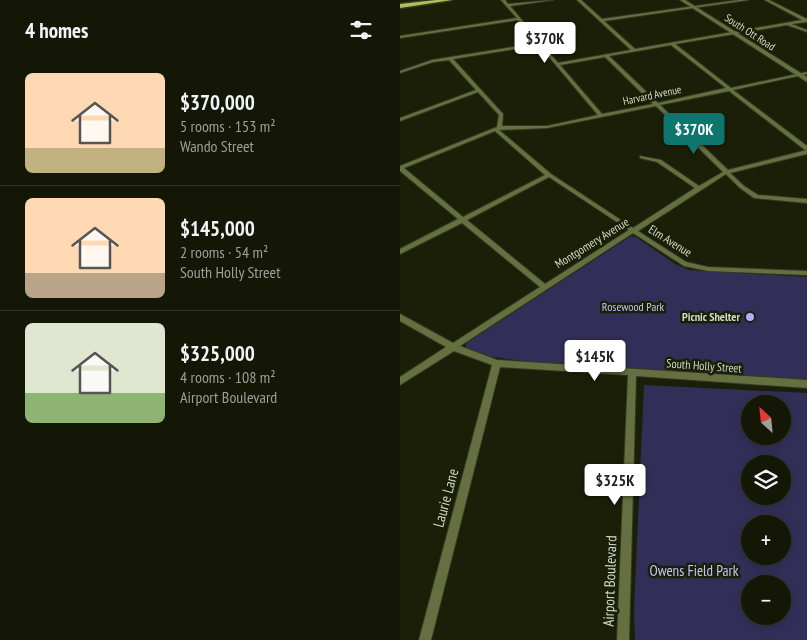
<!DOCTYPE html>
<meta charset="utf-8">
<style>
:root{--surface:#141705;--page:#212413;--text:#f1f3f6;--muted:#9d9f9a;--line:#333627;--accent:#0f766e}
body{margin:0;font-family:"PT Sans Narrow",sans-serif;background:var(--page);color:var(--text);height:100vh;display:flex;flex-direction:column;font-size:19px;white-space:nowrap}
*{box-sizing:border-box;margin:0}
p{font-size:16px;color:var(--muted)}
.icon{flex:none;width:28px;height:28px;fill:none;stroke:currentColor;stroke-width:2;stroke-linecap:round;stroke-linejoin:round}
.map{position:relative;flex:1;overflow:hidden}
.drawer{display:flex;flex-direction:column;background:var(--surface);width:400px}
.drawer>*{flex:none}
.needle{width:32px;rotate:333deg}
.fabs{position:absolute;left:341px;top:395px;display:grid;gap:10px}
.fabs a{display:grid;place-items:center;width:50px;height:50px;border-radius:50%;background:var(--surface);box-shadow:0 2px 8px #0003,0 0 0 1px var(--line);font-size:25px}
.price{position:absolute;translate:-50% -42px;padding:0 11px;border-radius:5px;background:#fff;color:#222;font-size:16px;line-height:32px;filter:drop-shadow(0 1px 2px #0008)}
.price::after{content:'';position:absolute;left:50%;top:30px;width:15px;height:11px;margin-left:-8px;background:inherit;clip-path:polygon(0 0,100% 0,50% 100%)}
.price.selected{background:var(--accent);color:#fff}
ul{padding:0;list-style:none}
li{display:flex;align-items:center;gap:15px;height:125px;padding:0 25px}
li+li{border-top:1px solid var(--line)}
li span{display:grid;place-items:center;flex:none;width:140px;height:100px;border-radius:8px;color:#555}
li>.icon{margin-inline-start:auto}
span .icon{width:60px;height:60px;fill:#fffc;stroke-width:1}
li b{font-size:21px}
h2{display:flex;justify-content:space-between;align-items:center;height:60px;padding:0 25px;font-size:21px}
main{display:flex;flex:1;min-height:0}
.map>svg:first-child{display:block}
.green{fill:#312f57;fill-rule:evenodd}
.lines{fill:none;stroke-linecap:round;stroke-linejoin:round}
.minor-casing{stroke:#353922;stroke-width:2}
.tertiary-casing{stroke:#353922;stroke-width:2}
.primary-casing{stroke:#353922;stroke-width:3}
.minor{fill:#656f3f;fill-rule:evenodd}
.tertiary{fill:#656f3f;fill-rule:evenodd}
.primary{fill:#afc25a;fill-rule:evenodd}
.poi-dot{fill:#afaefa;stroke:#1b1f07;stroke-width:2}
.labels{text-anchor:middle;stroke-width:5;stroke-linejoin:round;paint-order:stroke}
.far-street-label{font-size:11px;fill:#d3d7c8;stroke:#1b1f07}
.street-label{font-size:12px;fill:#d3d7c8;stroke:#1b1f07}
.park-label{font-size:12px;fill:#c3c4fa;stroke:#1b1f07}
.poi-label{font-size:12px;font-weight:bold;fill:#d3d7c8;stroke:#1b1f07;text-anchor:end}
.near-street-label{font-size:15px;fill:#d3d7c8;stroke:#1b1f07}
.near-park-label{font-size:15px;fill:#c3c4fa;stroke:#1b1f07}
</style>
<main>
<section class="drawer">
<h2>4 homes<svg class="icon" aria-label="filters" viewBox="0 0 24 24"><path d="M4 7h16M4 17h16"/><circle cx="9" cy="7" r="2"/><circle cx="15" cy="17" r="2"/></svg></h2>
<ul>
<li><span style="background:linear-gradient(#ffd9b3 75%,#c2b280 0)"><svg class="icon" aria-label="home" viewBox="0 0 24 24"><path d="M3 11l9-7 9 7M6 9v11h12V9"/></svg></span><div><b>$370,000</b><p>5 rooms · 153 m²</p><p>Wando Street</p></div></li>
<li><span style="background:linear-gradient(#ffd9b3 75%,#b9a48a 0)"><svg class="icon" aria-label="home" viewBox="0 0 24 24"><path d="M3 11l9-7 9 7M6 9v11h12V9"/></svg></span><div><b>$145,000</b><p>2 rooms · 54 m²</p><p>South Holly Street</p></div></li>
<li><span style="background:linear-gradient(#dfe7d0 70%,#8fb573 0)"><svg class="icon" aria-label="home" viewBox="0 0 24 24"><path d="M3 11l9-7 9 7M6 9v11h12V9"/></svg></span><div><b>$325,000</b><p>4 rooms · 108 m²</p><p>Airport Boulevard</p></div></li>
</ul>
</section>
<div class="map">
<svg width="407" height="640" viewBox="0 0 407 640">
<rect width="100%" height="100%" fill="#1b1f07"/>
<g class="green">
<polygon points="231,236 236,237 275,264 289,270 407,277 407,380 130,362 85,356 66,348 66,344 68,342"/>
<path d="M244,385L407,393V640H235L234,609ZM350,404H382V436H350ZM350,464H382V496H350ZM350,524H382V556H350ZM350,584H382V616H350Z"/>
</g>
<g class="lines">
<defs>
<path id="minor" d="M101,0H105L108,4L153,0L110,6L158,63L231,50L177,0H181L202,19L339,0H348L204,21L235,49L402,20L365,0H369L407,19V22L391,24L407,30V32L387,25L275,44L331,88L407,72V74L333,90L407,146V154L330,173L344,186L358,195L407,199V203L354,198L340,188L326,174L238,231L286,262L308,267L407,271V275L308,271L284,266L233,233L60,346L97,360L407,380V388L236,376L229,640H217L228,375L100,367L31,640H19L92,365L54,351L0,385V377L46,347L0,321V314L53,343L140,287L62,223L0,254V249L58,219L0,171V166L97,127L99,115L78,92L0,121V118L76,90L49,60L33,62L0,73V71L32,60L138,43L118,20L0,38V36L117,18ZM139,45L198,115L147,126H102L103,114L53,59ZM271,45L326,88L258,103L209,56ZM205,57L253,104L202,114L160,65ZM329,91L405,150H407L328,170L260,105ZM256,106L323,172L299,186L261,160L240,156V158L257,162L295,188L233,228L151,174L99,130L147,128ZM95,131L145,175L63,217L4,168ZM149,177L229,230L145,284L67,220Z"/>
<polygon id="tertiary" points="280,0 285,0 407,77 407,82"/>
<polygon id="primary" points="36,0 52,0 0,8 0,4"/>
</defs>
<use href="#minor" class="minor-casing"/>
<use href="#tertiary" class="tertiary-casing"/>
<use href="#primary" class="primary-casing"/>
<use href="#minor" class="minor"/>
<use href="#tertiary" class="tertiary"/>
<use href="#primary" class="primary"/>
</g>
<circle class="poi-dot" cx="350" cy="317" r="5"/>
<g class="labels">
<g class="far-street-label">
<text transform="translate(350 32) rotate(33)" y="4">South Ott Road</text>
<text transform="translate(252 95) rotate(-12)" y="4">Harvard Avenue</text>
</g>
<g class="street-label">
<text transform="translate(270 241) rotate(32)" y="4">Elm Avenue</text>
<text transform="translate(192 243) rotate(-32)" y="4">Montgomery Avenue</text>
<text transform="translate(304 366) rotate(4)" y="4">South Holly Street</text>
</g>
<g class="park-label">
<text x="233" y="311">Rosewood Park</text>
</g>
<g class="poi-label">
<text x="340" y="321">Picnic Shelter</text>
</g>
<g class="near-street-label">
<text transform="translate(46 498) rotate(-75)" y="5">Laurie Lane</text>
<text transform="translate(210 581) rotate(-88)" y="5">Airport Boulevard</text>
</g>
<g class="near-park-label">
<text x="294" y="576">Owens Field Park</text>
</g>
</g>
</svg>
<div class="fabs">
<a><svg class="needle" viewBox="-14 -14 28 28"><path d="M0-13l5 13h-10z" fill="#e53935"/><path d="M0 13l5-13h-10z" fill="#9d9f9a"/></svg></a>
<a><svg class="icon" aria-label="layers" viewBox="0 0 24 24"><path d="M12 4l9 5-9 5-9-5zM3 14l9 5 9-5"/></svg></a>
<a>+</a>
<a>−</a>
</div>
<b class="price" style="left:145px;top:64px">$370K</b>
<b class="price selected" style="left:294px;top:155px">$370K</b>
<b class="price" style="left:195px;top:382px">$145K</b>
<b class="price" style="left:215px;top:506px">$325K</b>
</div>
</main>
